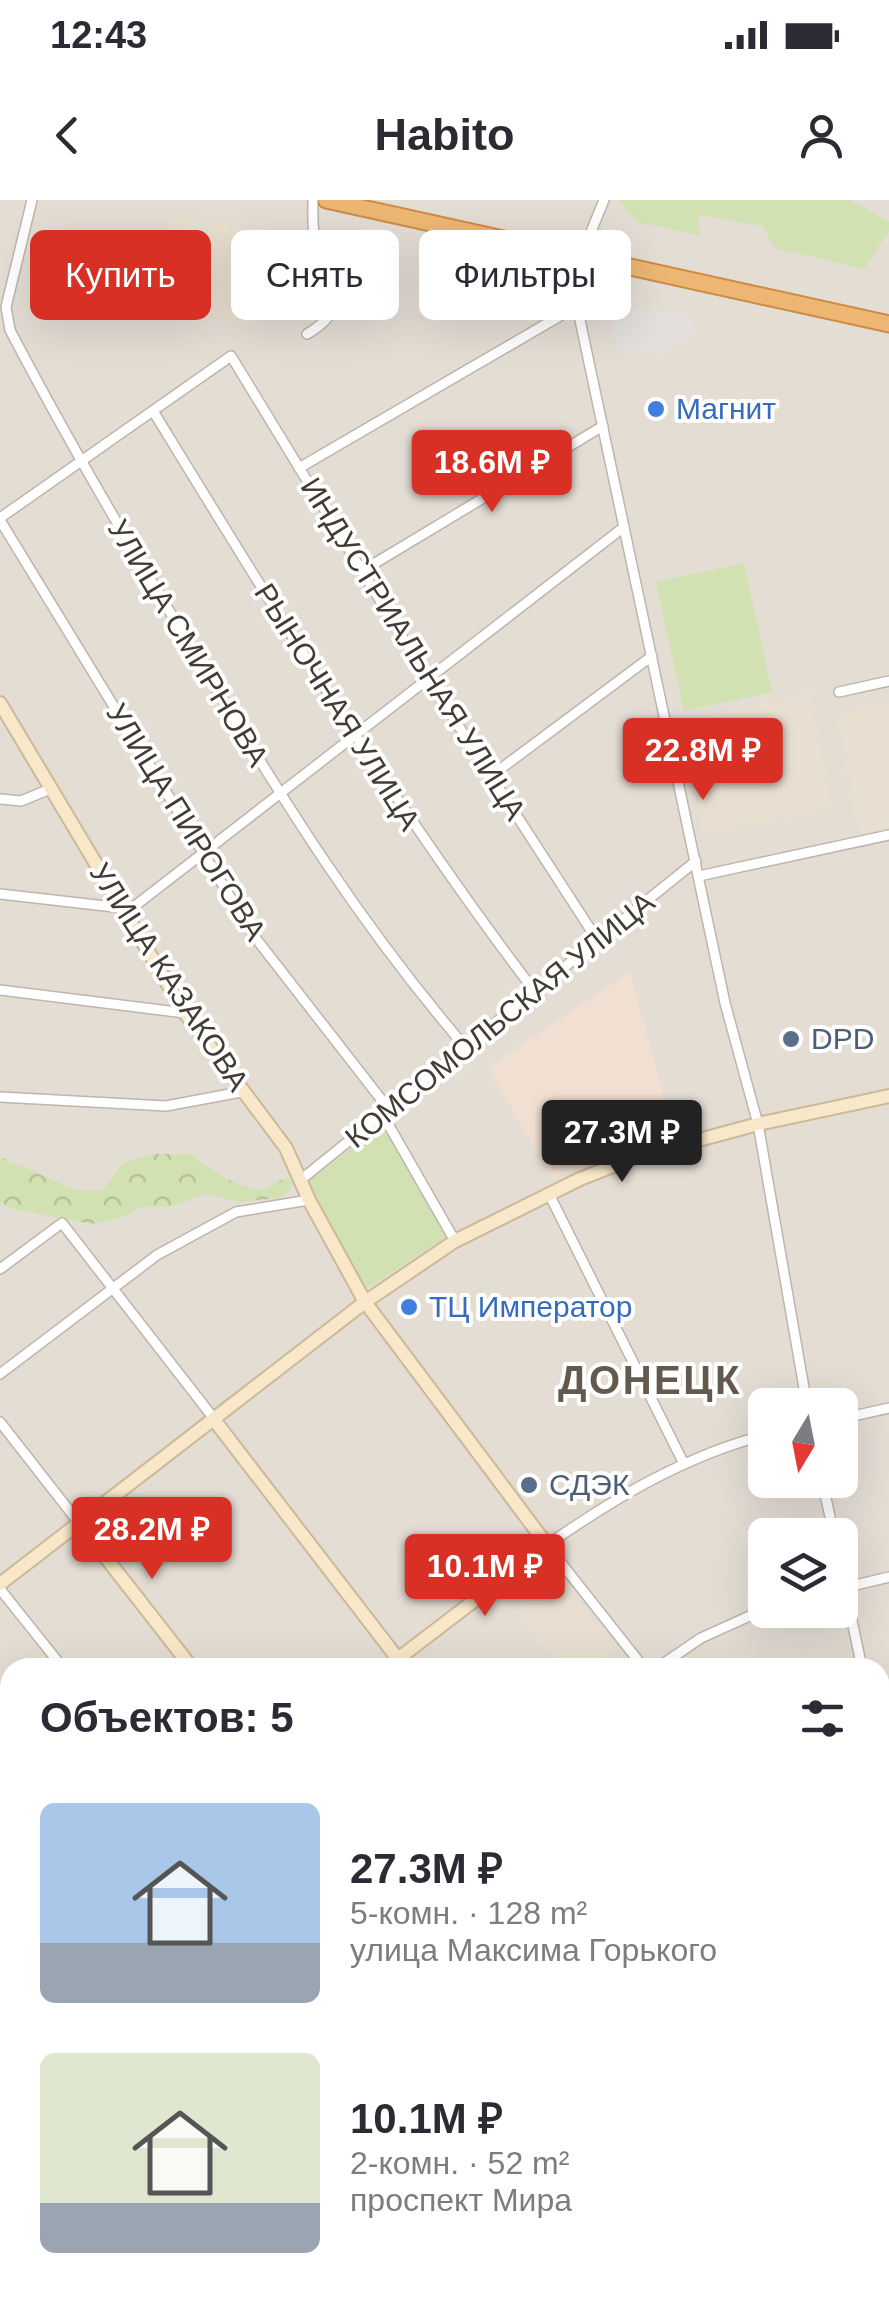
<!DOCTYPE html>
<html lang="ru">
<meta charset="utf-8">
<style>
:root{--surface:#fff;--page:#f7f7f7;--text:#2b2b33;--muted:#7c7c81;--accent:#d93025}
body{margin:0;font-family:Arial,sans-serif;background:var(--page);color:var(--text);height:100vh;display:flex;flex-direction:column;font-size:38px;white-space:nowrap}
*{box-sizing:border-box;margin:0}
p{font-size:32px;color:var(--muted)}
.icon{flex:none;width:55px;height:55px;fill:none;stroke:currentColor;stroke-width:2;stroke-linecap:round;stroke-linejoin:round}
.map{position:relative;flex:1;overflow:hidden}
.side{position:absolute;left:0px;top:1458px;width:890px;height:642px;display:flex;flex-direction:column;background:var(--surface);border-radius:30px 30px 0 0;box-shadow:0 10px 40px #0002}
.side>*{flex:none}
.guide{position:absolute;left:30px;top:30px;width:830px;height:90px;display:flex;gap:20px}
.needle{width:65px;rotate:190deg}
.buttons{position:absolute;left:748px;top:1188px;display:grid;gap:20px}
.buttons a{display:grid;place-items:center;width:110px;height:110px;border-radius:15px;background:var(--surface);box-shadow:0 10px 40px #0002;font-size:50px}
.price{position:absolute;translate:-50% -85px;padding:0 22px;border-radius:10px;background:var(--accent);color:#fff;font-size:32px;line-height:65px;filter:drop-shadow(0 2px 5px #0008)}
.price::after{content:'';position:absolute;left:50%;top:60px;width:30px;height:22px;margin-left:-15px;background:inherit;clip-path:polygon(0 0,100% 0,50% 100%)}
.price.current{background:#222;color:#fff}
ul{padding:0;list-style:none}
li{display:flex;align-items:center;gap:30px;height:250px;padding:0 40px}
li span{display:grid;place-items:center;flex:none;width:280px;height:200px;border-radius:15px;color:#555}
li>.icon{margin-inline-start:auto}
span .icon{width:120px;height:120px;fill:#fffc;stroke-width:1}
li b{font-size:42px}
h2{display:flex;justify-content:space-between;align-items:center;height:120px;padding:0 40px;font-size:42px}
.tag{padding:0 35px;border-radius:15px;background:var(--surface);box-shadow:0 10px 40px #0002;font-size:35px;line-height:90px}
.tag.current{background:var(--accent);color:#fff}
.status{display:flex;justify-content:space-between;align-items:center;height:70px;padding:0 50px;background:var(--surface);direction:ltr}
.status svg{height:28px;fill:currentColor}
header{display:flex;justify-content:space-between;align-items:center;height:130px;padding:0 40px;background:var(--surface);font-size:45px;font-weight:700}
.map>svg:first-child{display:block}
.residential{fill:#e4ddd4;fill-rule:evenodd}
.commercial{fill:#f1e0d2}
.education{fill:#e8dfd0}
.forest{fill:url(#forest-crowns)}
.green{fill:#d1e1b2}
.parking{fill:#e2dfdd}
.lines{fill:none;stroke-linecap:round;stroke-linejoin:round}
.street-casing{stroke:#beb5ac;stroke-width:12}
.secondary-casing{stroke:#cbb999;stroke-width:16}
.highway-casing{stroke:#cb8b45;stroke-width:19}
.street{stroke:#fff;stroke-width:9}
.secondary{stroke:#f8e7c8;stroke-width:12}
.highway{stroke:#edb773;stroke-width:15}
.shop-dot{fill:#3f7fe0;stroke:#fff;stroke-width:4}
.service-dot{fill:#5c6f8a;stroke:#fff;stroke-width:4}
.labels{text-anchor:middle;stroke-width:8;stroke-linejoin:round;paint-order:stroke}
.shop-label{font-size:30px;fill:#366cbe;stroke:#fff;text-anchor:start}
.street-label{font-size:30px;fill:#423c35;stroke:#fff}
.service-label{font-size:30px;fill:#4e5e75;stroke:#fff;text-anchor:start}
.district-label{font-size:40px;font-weight:bold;letter-spacing:2.5px;fill:#64594e;stroke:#fff}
</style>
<div class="status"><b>12:43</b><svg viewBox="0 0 49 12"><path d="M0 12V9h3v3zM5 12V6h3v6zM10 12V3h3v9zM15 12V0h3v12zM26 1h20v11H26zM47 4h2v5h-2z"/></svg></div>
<header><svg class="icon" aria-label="back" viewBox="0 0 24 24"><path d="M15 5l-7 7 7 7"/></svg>Habito<svg class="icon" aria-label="person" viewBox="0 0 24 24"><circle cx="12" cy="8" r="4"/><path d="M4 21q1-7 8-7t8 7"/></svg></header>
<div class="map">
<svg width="889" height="2098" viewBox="0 0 889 2098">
<defs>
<pattern id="forest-crowns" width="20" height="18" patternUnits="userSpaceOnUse" patternTransform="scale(2.5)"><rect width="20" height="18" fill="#d1e1b2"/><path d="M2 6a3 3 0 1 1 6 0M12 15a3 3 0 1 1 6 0" fill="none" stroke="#b5c29a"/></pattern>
</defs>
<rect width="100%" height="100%" fill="#f0ece5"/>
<path class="residential" d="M0,0H889V2098H0ZM765,1205H840V1280H765ZM765,1335H840V1410H765ZM10,1468H880V2090H10Z"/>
<polygon class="commercial" points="630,772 674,933 552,979 488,868"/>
<g class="education">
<polygon points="171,14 274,34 256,124 153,105"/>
<polygon points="810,494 833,608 704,634 681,521"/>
<polygon points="889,502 889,627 859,633 836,512"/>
<polygon points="547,1360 616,1452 595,1467 559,1467 517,1412 524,1406 510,1387"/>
</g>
<path class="forest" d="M152,954H191C215,973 231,985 261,990L287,977L292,981L289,992L279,998L239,1002L206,994L174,1006L139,1007L127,1016L92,1024L13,1009L0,1002V957L76,990L102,991L123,963Z"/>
<g class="green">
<polygon points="618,0 850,0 889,22 889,31 864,69 775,48 763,26 699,15 700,35 638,22"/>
<polygon points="744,363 772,492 684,511 656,382"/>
<polygon points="384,924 448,1036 366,1089 310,991 310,980"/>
</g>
<polygon class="parking" points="607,104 695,117 693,133 670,152 618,155"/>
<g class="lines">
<defs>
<g id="street">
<path d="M32,0L6,107L10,130C70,245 136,356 203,467C285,604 362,727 467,849"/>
<polyline points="604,0 581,56 577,106 725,803 758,924 807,1205"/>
<path d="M307,134C359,103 328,81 315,40C312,28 313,12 313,0"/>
<path d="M153,211C275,410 394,607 536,793"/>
<polyline points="299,268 577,106"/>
<polyline points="0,318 231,156 428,479 598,741"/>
<polyline points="0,320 254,736 391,912"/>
<polyline points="362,371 603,226"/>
<polyline points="839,492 889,481"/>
<polyline points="491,576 652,456"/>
<polyline points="0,599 21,601 50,589"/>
<polyline points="699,676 889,635"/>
<polyline points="0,694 123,708"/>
<polyline points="127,712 624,327"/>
<polyline points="0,790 185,813"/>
<polyline points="0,897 166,906 241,892"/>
<polyline points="384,917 455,1041"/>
<polyline points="303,978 696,661"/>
<polyline points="549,994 684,1264"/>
<polyline points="0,1069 62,1023 215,1220"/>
<polyline points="0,1174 157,1055 236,1012 309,1000"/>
<polyline points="840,1219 889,1208"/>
<polyline points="0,1222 79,1323"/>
<polyline points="822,1280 834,1335"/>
<polyline points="840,1364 862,1468"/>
<polyline points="843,1388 889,1377"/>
<polyline points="0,1389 63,1468"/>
<path d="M644,1468L547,1345C615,1298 684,1256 765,1235"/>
<polyline points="657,1468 701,1438 765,1409"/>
<polyline points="0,1506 10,1520"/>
<polyline points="880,1554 889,1591"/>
<polyline points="0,1604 10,1597"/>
<polyline points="880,1620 889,1616"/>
<polyline points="880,1793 880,1794"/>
<polyline points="0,1888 10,1901"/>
<polyline points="880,1970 889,1963"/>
<polyline points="0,1989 10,2002"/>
<polyline points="0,2039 10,2031"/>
<polyline points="32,2090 38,2098"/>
<polyline points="152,2090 158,2098"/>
<polyline points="440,2090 446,2098"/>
<polyline points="9,2098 22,2090"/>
<polyline points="190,2098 200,2090"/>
<polyline points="484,2098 495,2090"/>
<polyline points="722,2098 732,2090"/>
</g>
<g id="secondary">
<polyline points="0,503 185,813 286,948 309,1000 365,1102 547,1345 386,1468"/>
<polyline points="215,1221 398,1459"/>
<polyline points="79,1323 192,1468"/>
<polyline points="0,1384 365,1102 455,1041 580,979 636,957 758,924 889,896"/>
<polyline points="0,1760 10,1752"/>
</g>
<polyline id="highway" points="326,0 889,124"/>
</defs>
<use href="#street" class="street-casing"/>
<use href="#secondary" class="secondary-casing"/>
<use href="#highway" class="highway-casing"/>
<use href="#street" class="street"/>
<use href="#secondary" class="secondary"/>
<use href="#highway" class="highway"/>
</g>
<g class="shop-dot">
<circle cx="656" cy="209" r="10"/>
<circle cx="409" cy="1107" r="10"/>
</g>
<g class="service-dot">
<circle cx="791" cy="839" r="10"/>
<circle cx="529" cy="1285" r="10"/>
</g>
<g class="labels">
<g class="shop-label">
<text x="676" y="219">Магнит</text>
<text x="429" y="1117">ТЦ Император</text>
</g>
<g class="street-label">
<text transform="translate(188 443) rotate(59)" y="10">УЛИЦА СМИРНОВА</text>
<text transform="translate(413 449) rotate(58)" y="10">ИНДУСТРИАЛЬНАЯ УЛИЦА</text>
<text transform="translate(337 507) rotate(58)" y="10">РЫНОЧНАЯ УЛИЦА</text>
<text transform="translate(186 622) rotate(58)" y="10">УЛИЦА ПИРОГОВА</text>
<text transform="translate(169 777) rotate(57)" y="10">УЛИЦА КАЗАКОВА</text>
<text transform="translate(500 820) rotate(-39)" y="10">КОМСОМОЛЬСКАЯ УЛИЦА</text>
</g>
<g class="service-label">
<text x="811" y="849">DPD</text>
<text x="549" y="1295">СДЭК</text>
</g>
<g class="district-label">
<text x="650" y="1194">ДОНЕЦК</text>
</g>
</g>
</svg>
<div class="buttons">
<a><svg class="needle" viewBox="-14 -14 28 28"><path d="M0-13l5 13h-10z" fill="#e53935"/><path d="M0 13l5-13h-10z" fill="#7c7c81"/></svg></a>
<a><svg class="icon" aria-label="layers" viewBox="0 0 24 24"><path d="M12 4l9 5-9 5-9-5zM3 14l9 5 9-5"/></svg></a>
</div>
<b class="price" style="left:492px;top:315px">18.6M ₽</b>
<b class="price" style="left:703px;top:603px">22.8M ₽</b>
<b class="price current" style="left:622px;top:985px">27.3M ₽</b>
<b class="price" style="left:152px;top:1382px">28.2M ₽</b>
<b class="price" style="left:485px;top:1419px">10.1M ₽</b>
<div class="guide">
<a class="tag current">Купить</a>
<a class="tag">Снять</a>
<a class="tag">Фильтры</a>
</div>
<section class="side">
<h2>Объектов: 5<svg class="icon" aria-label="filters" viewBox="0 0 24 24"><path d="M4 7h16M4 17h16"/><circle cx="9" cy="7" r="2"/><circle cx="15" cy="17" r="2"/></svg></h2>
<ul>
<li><span style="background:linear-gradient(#a9c7e8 70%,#9aa5b1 0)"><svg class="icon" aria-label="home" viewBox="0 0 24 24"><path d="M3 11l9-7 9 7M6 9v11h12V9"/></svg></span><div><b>27.3M ₽</b><p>5-комн. · 128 m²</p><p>улица Максима Горького</p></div></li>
<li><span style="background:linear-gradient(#dfe7d0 75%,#9aa5b1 0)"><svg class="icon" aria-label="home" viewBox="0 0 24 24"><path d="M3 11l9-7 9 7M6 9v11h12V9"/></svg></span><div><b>10.1M ₽</b><p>2-комн. · 52 m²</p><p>проспект Мира</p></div></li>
</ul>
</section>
</div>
